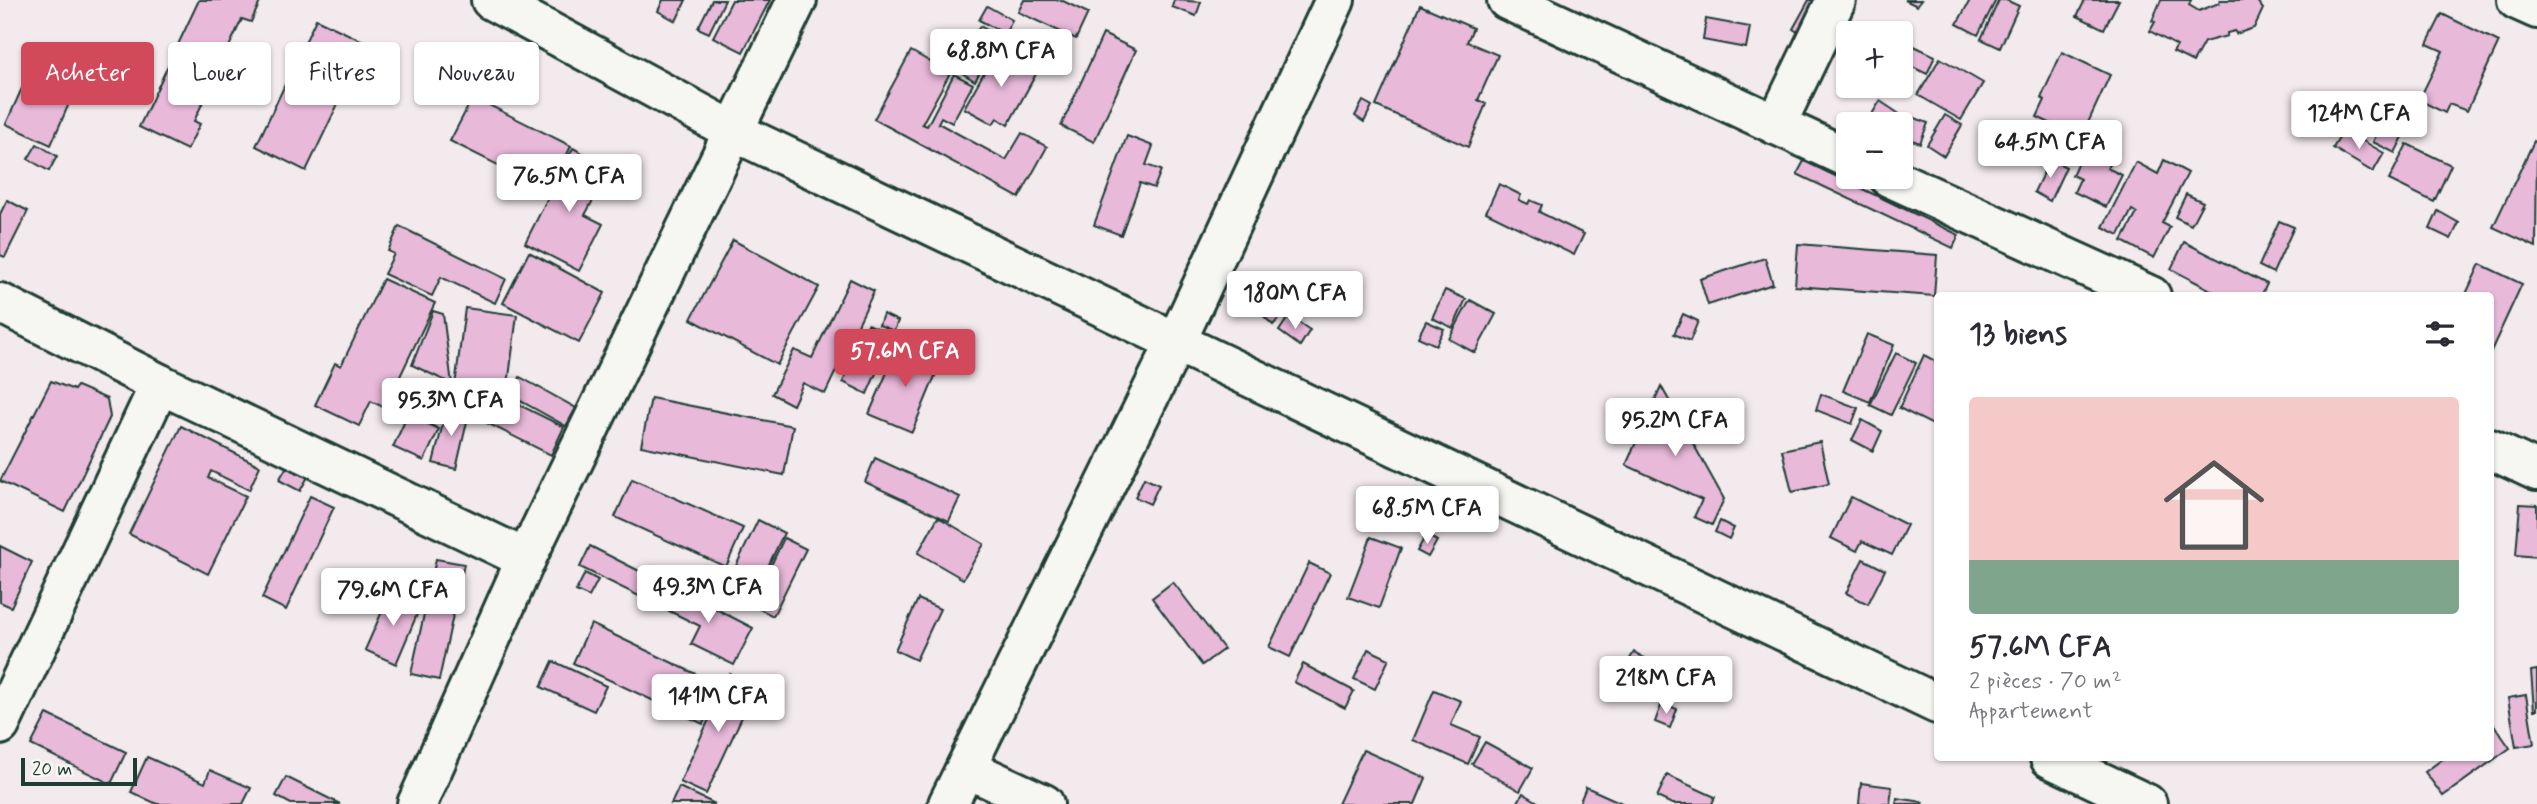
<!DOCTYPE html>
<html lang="fr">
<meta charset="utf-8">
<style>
:root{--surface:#fff;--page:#f2f2f3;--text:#2b2b33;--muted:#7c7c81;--line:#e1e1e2;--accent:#d1495b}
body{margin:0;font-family:Mynerve,sans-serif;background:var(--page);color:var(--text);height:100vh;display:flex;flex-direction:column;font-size:26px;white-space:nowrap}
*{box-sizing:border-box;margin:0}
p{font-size:23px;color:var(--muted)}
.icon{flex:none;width:38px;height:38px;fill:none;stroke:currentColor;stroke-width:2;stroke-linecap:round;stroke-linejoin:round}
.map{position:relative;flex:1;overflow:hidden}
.drawer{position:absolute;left:1934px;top:292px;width:560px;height:469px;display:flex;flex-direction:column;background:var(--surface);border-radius:7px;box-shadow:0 2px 5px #0004}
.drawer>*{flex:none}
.guide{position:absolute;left:21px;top:42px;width:665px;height:63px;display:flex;gap:14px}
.buttons{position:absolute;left:1836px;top:21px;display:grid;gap:14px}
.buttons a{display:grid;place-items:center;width:77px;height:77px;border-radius:7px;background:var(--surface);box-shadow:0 2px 5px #0004;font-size:35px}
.scale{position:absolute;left:21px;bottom:18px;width:116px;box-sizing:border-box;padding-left:7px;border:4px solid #1f3d34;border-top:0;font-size:19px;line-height:24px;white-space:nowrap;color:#1f3d34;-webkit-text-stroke:5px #f6f6f2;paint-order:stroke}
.price{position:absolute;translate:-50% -60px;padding:0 16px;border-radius:7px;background:#fff;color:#222;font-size:23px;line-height:46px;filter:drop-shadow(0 2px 4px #0008)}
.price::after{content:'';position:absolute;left:50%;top:42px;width:21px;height:16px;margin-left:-10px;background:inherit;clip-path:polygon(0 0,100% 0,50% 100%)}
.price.current{background:var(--accent);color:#fff}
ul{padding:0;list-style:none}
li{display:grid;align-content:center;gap:14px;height:371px;padding:0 35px}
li+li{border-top:2px solid var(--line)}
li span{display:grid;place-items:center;height:217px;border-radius:7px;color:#555}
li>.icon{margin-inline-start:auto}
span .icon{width:126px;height:126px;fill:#fffc;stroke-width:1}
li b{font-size:30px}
h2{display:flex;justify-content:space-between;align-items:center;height:84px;padding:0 35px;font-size:30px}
.tag{padding:0 24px;border-radius:7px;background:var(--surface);box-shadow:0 2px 5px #0004;font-size:24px;line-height:63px}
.tag.current{background:var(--accent);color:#fff}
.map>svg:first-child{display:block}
.building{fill:#e9b9da;stroke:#1f3d34;stroke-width:2}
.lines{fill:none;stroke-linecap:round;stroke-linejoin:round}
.street-casing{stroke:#1f3d34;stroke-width:44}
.secondary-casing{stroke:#1f3d34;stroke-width:44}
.street{stroke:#f6f6f2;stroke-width:38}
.secondary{stroke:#f6f6f2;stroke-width:38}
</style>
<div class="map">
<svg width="2537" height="804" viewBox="0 0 2537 804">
<rect width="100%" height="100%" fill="#f3eaed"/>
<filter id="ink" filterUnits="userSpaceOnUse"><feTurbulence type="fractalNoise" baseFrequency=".0143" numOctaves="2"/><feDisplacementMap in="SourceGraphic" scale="14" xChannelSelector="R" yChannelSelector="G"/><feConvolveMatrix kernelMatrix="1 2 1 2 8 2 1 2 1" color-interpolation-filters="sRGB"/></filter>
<g filter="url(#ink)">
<g class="building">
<polygon points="199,0 261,0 251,22 242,19 194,121 200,124 187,150 139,127"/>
<polygon points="663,0 686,0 676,21 658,11"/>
<polygon points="712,0 725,0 709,33 698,28"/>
<polygon points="732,0 770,0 743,52 713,37"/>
<polygon points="1024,0 1061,0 1088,13 1076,39 1018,12"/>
<polygon points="1174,0 1201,2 1196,16 1172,7"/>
<polygon points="1809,0 1818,0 1802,35 1793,29"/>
<polygon points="1905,0 1921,0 1917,6"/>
<polygon points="1970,0 1996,0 1978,35 1957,24"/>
<polygon points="1999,0 2006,0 2019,6 2000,48 1981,39"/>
<polygon points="2085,0 2119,0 2104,29 2077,16"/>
<polygon points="2161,0 2191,0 2189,5 2199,11 2219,3 2220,0 2256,0 2263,9 2254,28 2236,34 2235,31 2227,33 2227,36 2204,42 2193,62 2173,52 2177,46 2150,31 2155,22 2152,21"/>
<polygon points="1420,5 1473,28 1467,42 1498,55 1478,100 1486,104 1468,147 1376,106"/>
<polygon points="987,6 1012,20 1005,34 979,20"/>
<polygon points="2442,14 2499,42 2467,111 2449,104 2445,113 2419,100 2443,51 2427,44"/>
<polygon points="316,19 367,43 306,171 256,146"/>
<polygon points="1706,19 1750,27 1746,48 1703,40"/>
<polygon points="980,26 1001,38 995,49 974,37"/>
<polygon points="1103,34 1136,50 1094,142 1061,126"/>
<polygon points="973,43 990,53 975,81 957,70"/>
<polygon points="1908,43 1935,56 1927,74 1900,61"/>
<polygon points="911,51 950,73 922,124 927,126 954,74 973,84 952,123 941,117 938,123 1006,160 1022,133 1047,147 1019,198 874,119"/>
<polygon points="1004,51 1026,63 1024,67 1036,74 1008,125 997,118 993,124 964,108 995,53 1001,56"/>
<polygon points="2062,52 2110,75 2081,138 2037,117 2045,100 2041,98"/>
<polygon points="1940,58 1983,83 1961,120 1918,95"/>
<polygon points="1900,70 1913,75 1907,90 1897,86 1900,86"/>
<polygon points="26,79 71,99 51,145 6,124"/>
<polygon points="2396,93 2419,105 2395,153 2373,142"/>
<polygon points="473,97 571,146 550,191 450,141"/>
<polygon points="1363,101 1372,106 1364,122 1355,116"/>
<polygon points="1880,101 1904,117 1900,124 1866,124"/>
<polygon points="1945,115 1962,125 1944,156 1927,145"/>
<polygon points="1910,116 1928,123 1920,143 1901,136"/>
<polygon points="2344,130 2384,153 2373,172 2333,148"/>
<polygon points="2091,133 2118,146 2107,168 2122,175 2106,207 2074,192 2080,179 2072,175"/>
<polygon points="1127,136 1153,146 1146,165 1161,170 1154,188 1140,183 1121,235 1094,225"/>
<polygon points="2534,141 2537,143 2536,247 2493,227"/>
<polygon points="37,144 57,156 49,171 28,159"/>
<polygon points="2407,144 2451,165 2434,202 2389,180"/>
<polygon points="573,148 603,164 591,187 598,191 585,215 603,224 579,271 525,243"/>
<polygon points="2050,159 2066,167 2050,201 2034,192"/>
<polygon points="2164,160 2188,173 2162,223 2170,227 2154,258 2122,241 2137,213 2132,210 2119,235 2103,227 2136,162 2158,174"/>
<polygon points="1804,161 1959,235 1953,248 1797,174"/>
<polygon points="1499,184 1521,195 1519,200 1528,204 1530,200 1542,205 1539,212 1584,234 1574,255 1486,212"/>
<polygon points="2186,194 2203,202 2191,225 2175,217"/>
<polygon points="7,200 28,211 5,257 0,255 0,214"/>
<polygon points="2438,211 2459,223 2451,239 2430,229"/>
<polygon points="2279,221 2294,227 2273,273 2259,266"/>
<polygon points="399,226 506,279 495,303 441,277 432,296 384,274 394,254 388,251"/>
<polygon points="733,240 819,287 777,365 691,319"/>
<polygon points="2184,242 2267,284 2261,296 2222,296 2171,269"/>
<polygon points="1798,244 1937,255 1934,296 1795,286"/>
<polygon points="529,252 605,293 579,343 503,303"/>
<polygon points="1765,258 1773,284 1708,305 1700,279"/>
<polygon points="2480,264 2522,284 2490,353 2490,296 2465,296"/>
<polygon points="383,279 435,303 385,408 371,401 359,426 315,405 335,363 341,366"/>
<polygon points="850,279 874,291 825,394 803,383 793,405 772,394 794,350 812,358"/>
<polygon points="1263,289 1286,311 1273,325 1250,303"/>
<polygon points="1445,290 1466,299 1453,328 1432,318"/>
<polygon points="1470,300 1496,314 1475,353 1449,339"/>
<polygon points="465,308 517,315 507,393 455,386"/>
<polygon points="433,311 443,314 452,384 412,365"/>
<polygon points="883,314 898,321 894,331 879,325"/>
<polygon points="1683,314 1698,321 1690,341 1674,334"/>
<polygon points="1289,316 1310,330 1300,346 1279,331"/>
<polygon points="1426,321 1444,329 1436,345 1418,337"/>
<polygon points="868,324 893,335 867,394 843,382"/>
<polygon points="1867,334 1894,345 1870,402 1843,391"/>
<polygon points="898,347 940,364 912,432 869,414"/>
<polygon points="1896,353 1916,363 1891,415 1870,405"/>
<polygon points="1924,355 1937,362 1937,427 1899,408"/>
<polygon points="520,377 576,408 566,426 510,395"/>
<polygon points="51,381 74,390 77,386 107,399 110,417 65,512 0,481"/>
<polygon points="1661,386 1724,499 1712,525 1694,517 1702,500 1626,465"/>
<polygon points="454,390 467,394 463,407 450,403"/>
<polygon points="495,393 564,427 551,455 483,421"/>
<polygon points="1821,394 1858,408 1852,424 1816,410"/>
<polygon points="651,398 793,426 784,475 641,446"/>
<polygon points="447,408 469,413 456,469 433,463"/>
<polygon points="408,414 439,429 424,461 393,447"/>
<polygon points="1862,420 1882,431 1873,451 1852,440"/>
<polygon points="181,426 260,466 249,490 211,471 208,478 246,496 208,574 129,534"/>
<polygon points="1820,442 1829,484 1792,492 1782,450"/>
<polygon points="875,458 960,497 949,521 865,482"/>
<polygon points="289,463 309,475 300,491 279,480"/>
<polygon points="1144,478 1159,485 1150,504 1135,497"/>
<polygon points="632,479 743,528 726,567 615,517"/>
<polygon points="310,496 334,507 286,610 262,598"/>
<polygon points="1851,497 1907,525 1892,555 1862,541 1857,551 1831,538"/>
<polygon points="2520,504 2537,505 2537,557 2516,555"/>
<polygon points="938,517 984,544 963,579 918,553"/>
<polygon points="758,520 784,533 760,583 734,570"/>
<polygon points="1720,521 1734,528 1729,539 1715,532"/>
<polygon points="1426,535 1437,541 1428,557 1417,551"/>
<polygon points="1371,537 1401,548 1379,608 1348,597"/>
<polygon points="784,538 806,549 773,616 752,605"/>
<polygon points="0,546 32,562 11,607 0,602"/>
<polygon points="590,546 661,582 651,602 580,567"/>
<polygon points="436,559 464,564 439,680 411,674"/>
<polygon points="1863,559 1885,570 1868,604 1846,593"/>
<polygon points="1309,563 1330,573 1290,657 1269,647"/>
<polygon points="585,573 598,580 589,597 576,591"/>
<polygon points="1173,582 1224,649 1202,665 1152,598"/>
<polygon points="668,584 753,628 734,665 691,644 700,626 657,605"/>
<polygon points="391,591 421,605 396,664 365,650"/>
<polygon points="918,599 940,609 916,660 895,650"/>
<polygon points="591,624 721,686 703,724 573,663"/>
<polygon points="1368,649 1389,659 1375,689 1354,679"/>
<polygon points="1634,652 1664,669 1651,692 1621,674"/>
<polygon points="553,661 606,686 594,711 541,687"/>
<polygon points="1303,664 1354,691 1345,708 1294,682"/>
<polygon points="2537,670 2537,710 2534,710 2531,671"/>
<polygon points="730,674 756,687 706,794 680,782"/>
<polygon points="1434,690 1461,701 1451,725 1480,737 1468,764 1413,740"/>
<polygon points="2526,695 2534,744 2516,747 2508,698"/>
<polygon points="1662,703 1677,709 1670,728 1655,722"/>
<polygon points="47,714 126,752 111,784 31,745"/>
<polygon points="2490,719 2510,748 2443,796 2425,772 2444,758 2490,758"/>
<polygon points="1485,742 1533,768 1520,791 1472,764"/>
<polygon points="1363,750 1426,778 1415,804 1338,804"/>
<polygon points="147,757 205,783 210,770 251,788 243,804 157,804 131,792"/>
<polygon points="1667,775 1715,797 1712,804 1672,804 1657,797"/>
<polygon points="286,777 340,804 291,804 276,796"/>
<polygon points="1861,783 1892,787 1890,804 1859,804"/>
<polygon points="679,787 715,804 671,804"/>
<polygon points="1586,787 1624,804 1579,804"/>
<polygon points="1523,793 1541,804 1517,804"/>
<polygon points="1897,798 1923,802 1922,804 1896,804"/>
</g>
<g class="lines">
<defs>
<g id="street">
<polyline points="491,0 735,132 1937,704"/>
<polyline points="1507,0 1848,158"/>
<polyline points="2517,0 2537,9"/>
<polyline points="1776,125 1836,0"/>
<polyline points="1889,177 2151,296"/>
<polyline points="0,303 160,384 526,559"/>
<polyline points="2490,449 2537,471"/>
<polyline points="0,725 160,384"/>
<polyline points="2050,758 2147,804"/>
<polyline points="966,768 1044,804"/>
<polyline points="417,804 526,559 797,0"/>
</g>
<polyline id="secondary" points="948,804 1176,342 1335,0"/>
</defs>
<use href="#street" class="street-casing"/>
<use href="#secondary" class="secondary-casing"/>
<use href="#street" class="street"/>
<use href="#secondary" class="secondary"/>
</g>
</g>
</svg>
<div class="buttons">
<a>+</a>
<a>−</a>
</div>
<div class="scale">20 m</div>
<b class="price" style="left:1001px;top:89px">68.8M CFA</b>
<b class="price" style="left:2359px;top:151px">124M CFA</b>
<b class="price" style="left:2050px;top:180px">64.5M CFA</b>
<b class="price" style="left:569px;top:214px">76.5M CFA</b>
<b class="price" style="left:1295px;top:331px">180M CFA</b>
<b class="price current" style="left:905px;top:389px">57.6M CFA</b>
<b class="price" style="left:451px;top:438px">95.3M CFA</b>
<b class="price" style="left:1675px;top:458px">95.2M CFA</b>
<b class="price" style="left:1427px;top:546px">68.5M CFA</b>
<b class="price" style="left:708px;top:625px">49.3M CFA</b>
<b class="price" style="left:393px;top:628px">79.6M CFA</b>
<b class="price" style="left:1666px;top:716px">218M CFA</b>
<b class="price" style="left:718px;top:734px">141M CFA</b>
<div class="guide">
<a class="tag current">Acheter</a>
<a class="tag">Louer</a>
<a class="tag">Filtres</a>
<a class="tag">Nouveau</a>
</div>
<section class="drawer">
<h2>13 biens<svg class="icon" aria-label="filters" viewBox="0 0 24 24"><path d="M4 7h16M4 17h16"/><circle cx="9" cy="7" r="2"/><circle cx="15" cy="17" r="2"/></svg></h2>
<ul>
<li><span style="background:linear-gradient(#f6c9c9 75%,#7fa58c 0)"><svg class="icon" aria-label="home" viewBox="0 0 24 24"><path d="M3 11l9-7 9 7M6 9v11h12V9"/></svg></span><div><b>57.6M CFA</b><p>2 pièces · 70 m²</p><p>Appartement</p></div></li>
</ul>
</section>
</div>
